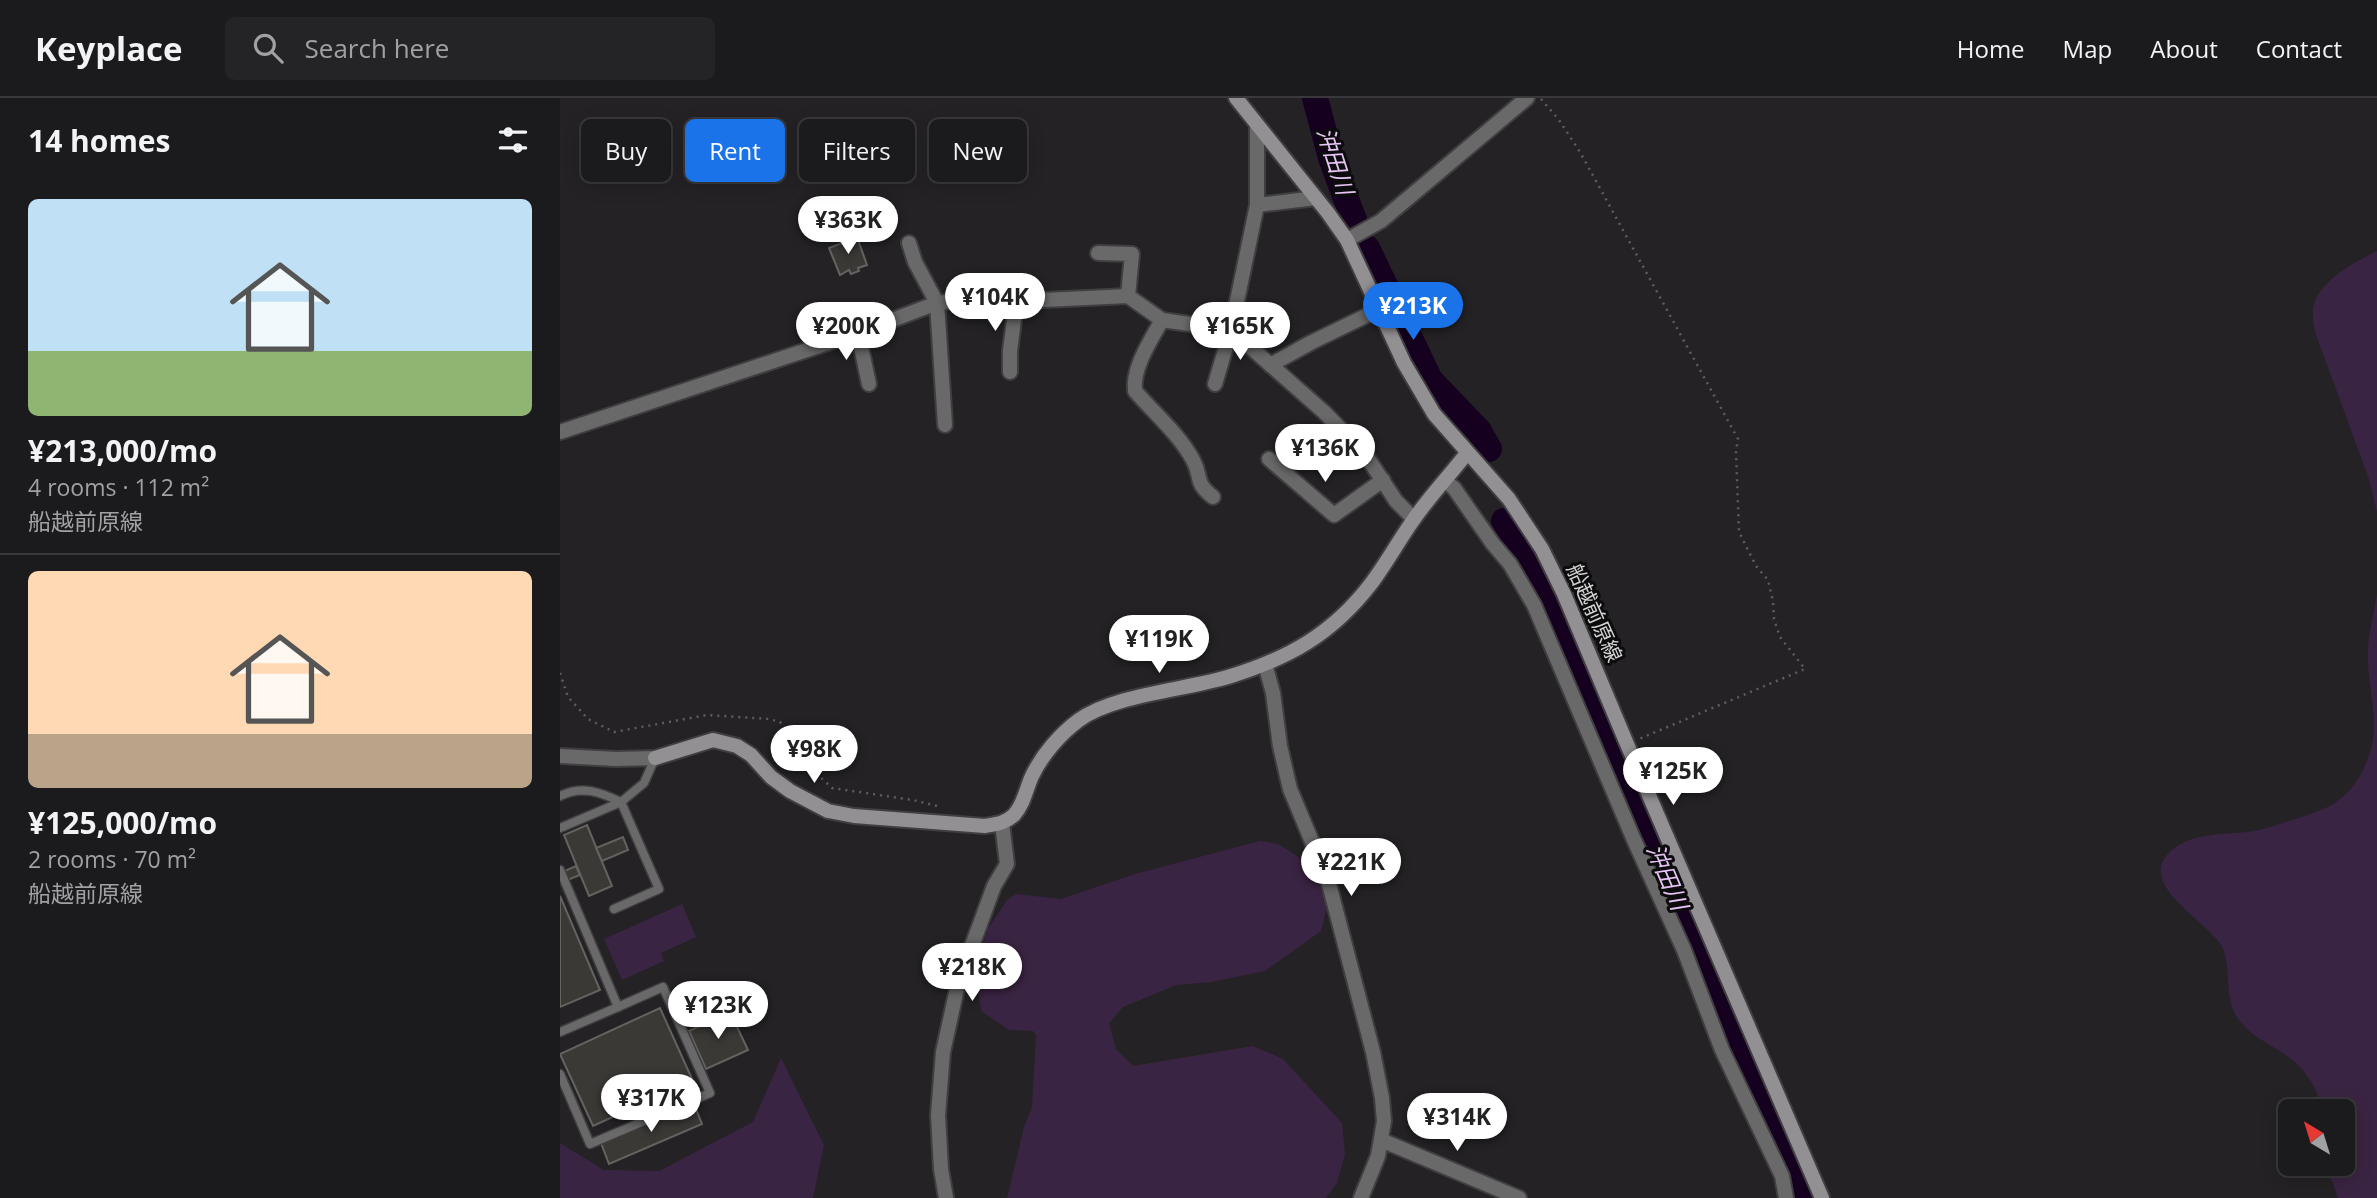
<!DOCTYPE html>
<meta charset="utf-8">
<style>
:root{--surface:#1b1a1c;--page:#242325;--text:#f1f3f6;--muted:#a0a1a3;--line:#39383b;--accent:#1a73e8}
body{margin:0;font-family:"Open Sans","Noto Sans JP",sans-serif;background:var(--page);color:var(--text);height:100vh;display:flex;flex-direction:column;font-size:26px;white-space:nowrap}
*{box-sizing:border-box;margin:0}
p{font-size:23px;color:var(--muted)}
.icon{flex:none;width:38px;height:38px;fill:none;stroke:currentColor;stroke-width:2;stroke-linecap:round;stroke-linejoin:round}
.map{position:relative;flex:1;overflow:hidden}
.side{display:flex;flex-direction:column;background:var(--surface);width:560px}
.side>*{flex:none}
.hud{position:absolute;left:21px;top:21px;width:665px;height:63px;display:flex;gap:14px}
.needle{width:46px;rotate:322deg}
.controls{position:absolute;left:1718px;top:1001px;display:grid;gap:14px}
.controls a{display:grid;place-items:center;width:77px;height:77px;border-radius:10px;background:var(--surface);box-shadow:0 4px 18px #0003,0 0 0 2px var(--line);font-size:35px}
.price{position:absolute;translate:-50% -60px;padding:0 16px;border-radius:24px;background:#fff;color:#222;font-size:23px;line-height:46px;filter:drop-shadow(0 2px 4px #0008)}
.price::after{content:'';position:absolute;left:50%;top:42px;width:21px;height:16px;margin-left:-10px;background:inherit;clip-path:polygon(0 0,100% 0,50% 100%)}
.price.selected{background:var(--accent);color:#fff}
ul{padding:0;list-style:none}
li{display:grid;align-content:center;gap:14px;height:371px;padding:0 28px}
li+li{border-top:2px solid var(--line)}
li span{display:grid;place-items:center;height:217px;border-radius:10px;color:#555}
li>.icon{margin-inline-start:auto}
span .icon{width:126px;height:126px;fill:#fffc;stroke-width:1}
li b{font-size:30px}
h2{display:flex;justify-content:space-between;align-items:center;height:84px;padding:0 28px;font-size:30px}
.tag{padding:0 24px;border-radius:10px;background:var(--surface);box-shadow:0 4px 18px #0003,0 0 0 2px var(--line);font-size:24px;line-height:63px}
.tag.selected{background:var(--accent);color:#fff}
header{display:flex;align-items:center;gap:42px;box-sizing:border-box;height:98px;padding:0 35px;background:var(--surface);border-bottom:2px solid var(--line)}
header strong{font-size:33px}
nav{display:flex;gap:38px;margin-inline-start:auto;font-size:24px}
.search{width:490px;height:63px;background:var(--page);display:flex;align-items:center;gap:18px;box-sizing:border-box;padding:0 24px;border-radius:10px;color:var(--muted);font-size:26px}
main{display:flex;flex:1;min-height:0}
.map>svg:first-child{display:block}
.green{fill:#3a2443}
.lines{fill:none;stroke-linecap:round;stroke-linejoin:round}
.river{stroke:#150020;stroke-width:26}
.building{fill:#3b3936;stroke:#656360;stroke-width:2}
.lane-casing{stroke:#403e41;stroke-width:11}
.street-casing{stroke:#403e41;stroke-width:18}
.secondary-casing{stroke:#403e41;stroke-width:18}
.path{stroke:#5e5d5f;stroke-width:2.5;stroke-dasharray:2 5;stroke-linecap:butt}
.lane{stroke:#6a696a;stroke-width:8}
.street{stroke:#6a696a;stroke-width:14}
.secondary{stroke:#929093;stroke-width:14}
.labels{text-anchor:middle;stroke-width:6;stroke-linejoin:round;paint-order:stroke}
.street-label{font-size:21px;fill:#d4d3d5;stroke:#0d0c0d}
.water-label{font-size:23px;font-style:italic;fill:#e7c4f7;stroke:#0d0c0d}
</style>
<header>
<strong>Keyplace</strong>
<div class="search"><svg class="icon" aria-label="search" viewBox="0 0 24 24"><circle cx="10" cy="10" r="6"/><path d="M15 15l6 6"/></svg>Search here</div>
<nav><a>Home</a><a>Map</a><a>About</a><a>Contact</a></nav>
</header>
<main>
<section class="side">
<h2>14 homes<svg class="icon" aria-label="filters" viewBox="0 0 24 24"><path d="M4 7h16M4 17h16"/><circle cx="9" cy="7" r="2"/><circle cx="15" cy="17" r="2"/></svg></h2>
<ul>
<li><span style="background:linear-gradient(#bfe0f5 70%,#8fb573 0)"><svg class="icon" aria-label="home" viewBox="0 0 24 24"><path d="M3 11l9-7 9 7M6 9v11h12V9"/></svg></span><div><b>¥213,000/mo</b><p>4 rooms · 112 m²</p><p>船越前原線</p></div></li>
<li><span style="background:linear-gradient(#ffd9b3 75%,#b9a48a 0)"><svg class="icon" aria-label="home" viewBox="0 0 24 24"><path d="M3 11l9-7 9 7M6 9v11h12V9"/></svg></span><div><b>¥125,000/mo</b><p>2 rooms · 70 m²</p><p>船越前原線</p></div></li>
</ul>
</section>
<div class="map">
<svg width="1817" height="1100" viewBox="0 0 1817 1100">
<rect width="100%" height="100%" fill="#242225"/>
<g class="green">
<path d="M1817,153V414L1809,381L1755,234C1753,224 1751,211 1756,201C1766,179 1797,163 1817,153Z"/>
<path d="M1817,496V1100H1778L1766,1066H1783V1013H1762C1760,994 1745,971 1730,960C1713,947 1692,940 1679,922C1663,901 1672,875 1663,851C1652,824 1570,786 1613,751C1639,730 1679,740 1710,729C1726,724 1761,714 1775,705C1801,687 1815,654 1814,623C1813,602 1808,580 1808,559C1807,539 1814,516 1817,496Z"/>
<polygon points="700,743 718,746 739,759 761,789 767,809 761,833 705,873 651,884 616,887 563,909 549,925 556,951 573,968 693,948 723,961 782,1025 785,1056 777,1085 766,1100 447,1100 464,1029 472,1009 476,937 473,933 449,932 421,913 415,874 428,831 447,802 456,796 501,801 575,776"/>
<polygon points="122,806 136,839 101,855 104,863 62,882 44,841"/>
<polygon points="221,960 264,1047 253,1100 0,1100 0,1045 44,1072 99,1073 193,1024"/>
</g>
<g class="lines">
<g class="river">
<polyline points="755,0 771,60 795,125"/>
<polyline points="807,150 870,282 919,333 929,351"/>
<polyline points="944,423 955,445 970,461 1246,1100"/>
</g>
</g>
<g class="building">
<polygon points="297,139 307,167 298,170 299,173 291,176 289,172 280,177 269,150"/>
<polygon points="27,727 52,788 29,798 4,737"/>
<polygon points="63,739 68,752 42,763 36,750"/>
<polygon points="16,768 20,777 0,785 0,775"/>
<polygon points="0,798 40,892 0,909"/>
<polygon points="100,910 133,983 33,1028 0,956"/>
<polygon points="170,914 188,952 146,971 129,933"/>
<polygon points="134,1006 142,1026 49,1066 41,1045"/>
</g>
<g class="lines">
<defs>
<g id="lane">
<path d="M0,698C22,687 40,694 61,704L99,791L54,811"/>
<polyline points="0,730 61,704 84,685 95,660"/>
<polyline points="0,772 58,909 0,934"/>
<polyline points="0,976 30,1046 150,995 103,889 58,909"/>
</g>
<g id="street">
<polyline points="697,107 756,100"/>
<polyline points="787,142 821,123 967,0"/>
<polyline points="349,145 355,164 377,205 385,327"/>
<polyline points="538,155 572,156 568,198"/>
<path d="M602,222C591,242 572,270 575,293C594,315 619,336 633,362C643,380 633,383 653,399"/>
<polyline points="298,235 309,286"/>
<polyline points="710,267 752,244 818,212"/>
<polyline points="450,274 450,253 457,198"/>
<polyline points="655,286 671,232 697,107 697,28"/>
<polyline points="0,334 298,235 377,205 449,197 484,202 568,198 602,222 671,232 764,314 805,356 836,403 854,421"/>
<polyline points="709,361 774,417 823,382"/>
<polyline points="885,383 894,390 933,446 950,466 974,507 1074,742 1124,852 1162,952 1222,1078 1226,1100"/>
<polyline points="705,566 713,595 720,648 730,691 768,782 813,954 822,1000 824,1023 818,1058 801,1100"/>
<polyline points="0,658 56,661 95,660"/>
<polyline points="821,1042 959,1100"/>
<polyline points="386,1100 381,1071 378,1017 383,954 398,886 434,788 447,766 442,725"/>
</g>
<g id="secondary">
<polyline points="676,0 768,115 787,142 844,265 874,316 949,401 982,451 1004,496 1067,646 1262,1100"/>
<path d="M95,660L153,642L177,648L191,657L211,679L230,693L268,713L294,718L425,728C436,726 446,725 454,717C464,706 466,691 472,678C482,657 500,636 519,622C555,596 627,592 671,578C729,560 772,536 810,487C826,466 839,442 854,421C870,398 890,377 907,355"/>
</g>
</defs>
<use href="#lane" class="lane-casing"/>
<use href="#street" class="street-casing"/>
<use href="#secondary" class="secondary-casing"/>
<g class="path">
<polyline points="981,1 999,22 1020,54 1178,341 1176,353 1179,434 1196,468 1208,482 1213,503 1214,521 1220,539 1245,571 1079,641"/>
<polyline points="0,575 8,599 28,621 54,634 147,617 209,621 220,624 259,678 272,690 353,702 381,709"/>
</g>
<use href="#lane" class="lane"/>
<use href="#street" class="street"/>
<use href="#secondary" class="secondary"/>
</g>
<g class="labels">
<g class="street-label">
<text transform="translate(1034 515) rotate(66)" y="7">船越前原線</text>
</g>
<g class="water-label">
<text transform="translate(775 63) rotate(72)" y="8">沖田川</text>
<text transform="translate(1107 779) rotate(67)" y="8">沖田川</text>
</g>
</g>
</svg>
<div class="controls">
<a><svg class="needle" viewBox="-14 -14 28 28"><path d="M0-13l5 13h-10z" fill="#e53935"/><path d="M0 13l5-13h-10z" fill="#a0a1a3"/></svg></a>
</div>
<b class="price" style="left:288px;top:158px">¥363K</b>
<b class="price" style="left:435px;top:235px">¥104K</b>
<b class="price selected" style="left:853px;top:244px">¥213K</b>
<b class="price" style="left:286px;top:264px">¥200K</b>
<b class="price" style="left:680px;top:264px">¥165K</b>
<b class="price" style="left:765px;top:386px">¥136K</b>
<b class="price" style="left:599px;top:577px">¥119K</b>
<b class="price" style="left:254px;top:687px">¥98K</b>
<b class="price" style="left:1113px;top:709px">¥125K</b>
<b class="price" style="left:791px;top:800px">¥221K</b>
<b class="price" style="left:412px;top:905px">¥218K</b>
<b class="price" style="left:158px;top:943px">¥123K</b>
<b class="price" style="left:91px;top:1036px">¥317K</b>
<b class="price" style="left:897px;top:1055px">¥314K</b>
<div class="hud">
<a class="tag">Buy</a>
<a class="tag selected">Rent</a>
<a class="tag">Filters</a>
<a class="tag">New</a>
</div>
</div>
</main>
